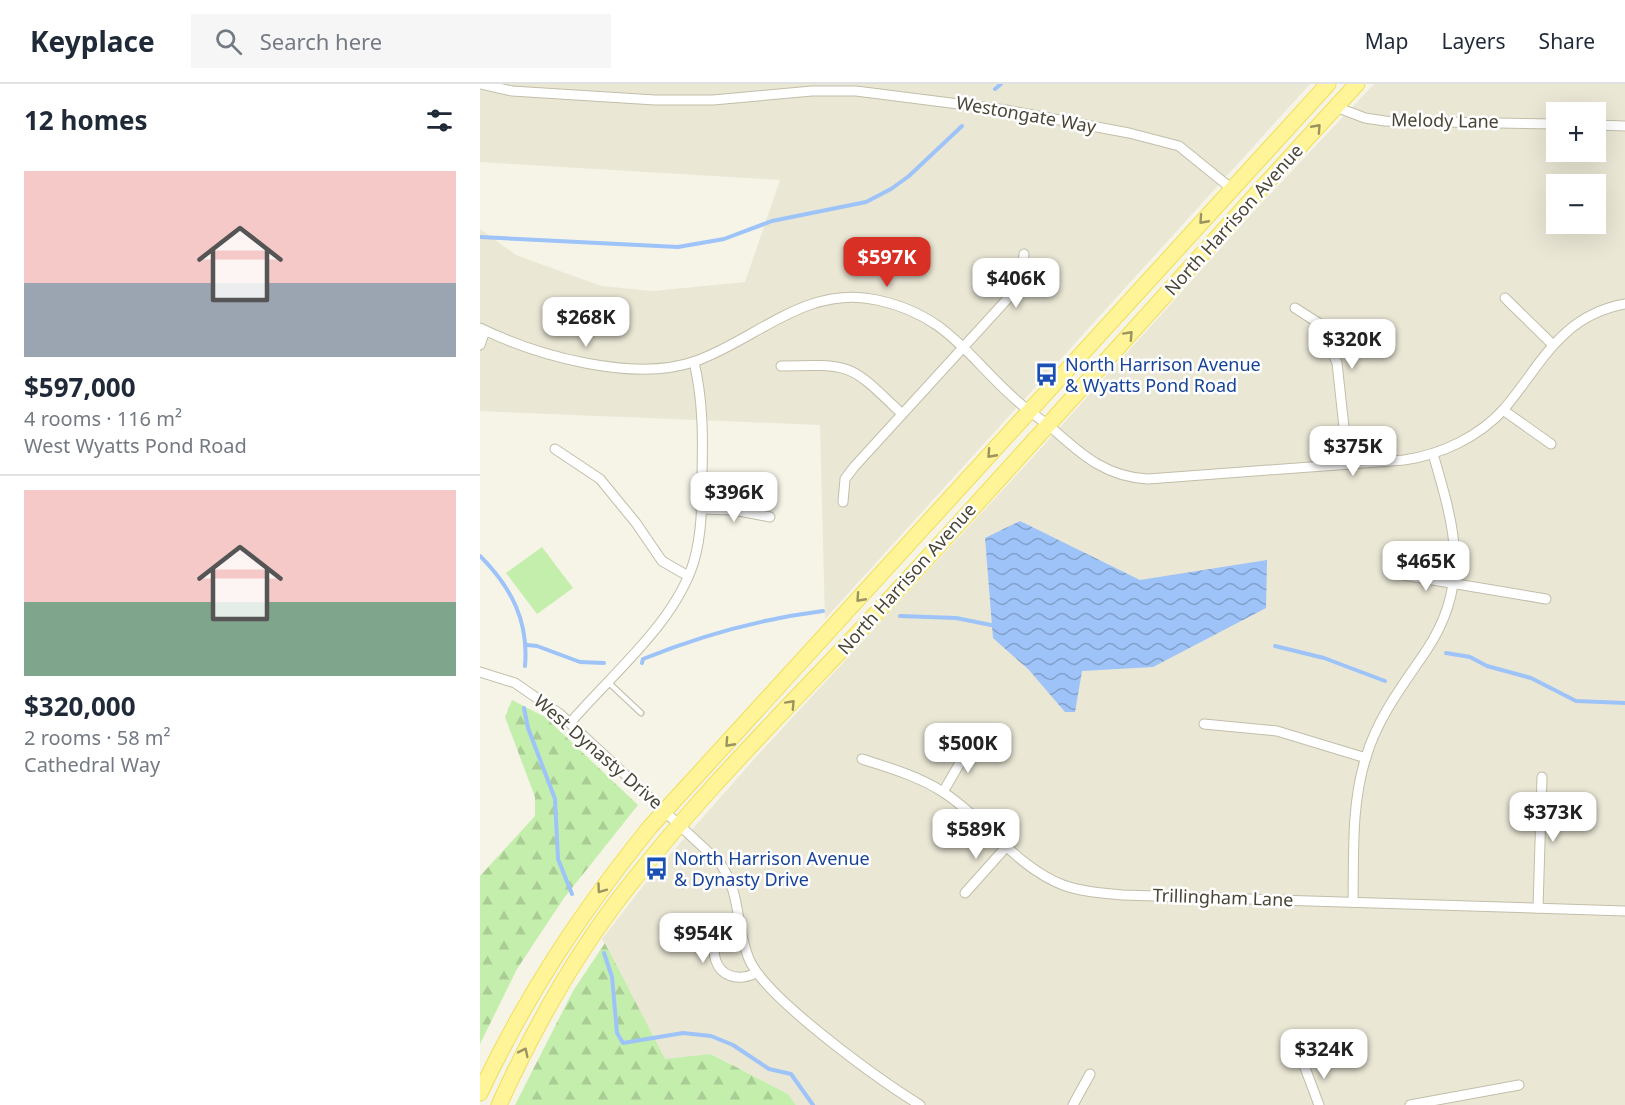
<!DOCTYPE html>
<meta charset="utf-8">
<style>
:root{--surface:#fff;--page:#f6f6f7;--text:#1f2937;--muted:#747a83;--line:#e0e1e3;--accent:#d93025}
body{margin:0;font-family:"Noto Sans",sans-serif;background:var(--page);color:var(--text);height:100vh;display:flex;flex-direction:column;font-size:22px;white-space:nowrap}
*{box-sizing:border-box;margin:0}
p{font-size:20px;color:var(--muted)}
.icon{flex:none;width:33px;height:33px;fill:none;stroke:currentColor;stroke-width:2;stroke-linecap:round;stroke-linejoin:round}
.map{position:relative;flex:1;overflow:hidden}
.drawer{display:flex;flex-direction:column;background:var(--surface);width:480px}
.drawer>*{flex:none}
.controls{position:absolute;left:1066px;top:18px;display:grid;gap:12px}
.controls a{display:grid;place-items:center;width:60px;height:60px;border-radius:0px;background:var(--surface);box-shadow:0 6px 24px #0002;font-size:30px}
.price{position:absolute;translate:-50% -51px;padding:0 14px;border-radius:12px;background:#fff;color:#222;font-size:20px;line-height:39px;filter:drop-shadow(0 2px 3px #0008)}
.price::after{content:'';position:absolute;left:50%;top:36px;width:18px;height:14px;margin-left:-9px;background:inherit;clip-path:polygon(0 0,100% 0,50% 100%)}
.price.current{background:var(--accent);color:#fff}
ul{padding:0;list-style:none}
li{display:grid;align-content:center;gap:12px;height:318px;padding:0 24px}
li+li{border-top:2px solid var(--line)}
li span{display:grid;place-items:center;height:186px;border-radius:0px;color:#555}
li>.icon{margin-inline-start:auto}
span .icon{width:108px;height:108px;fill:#fffc;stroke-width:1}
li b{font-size:26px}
h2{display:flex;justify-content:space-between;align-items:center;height:72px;padding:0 24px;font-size:26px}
header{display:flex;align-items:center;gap:36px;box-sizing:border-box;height:84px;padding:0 30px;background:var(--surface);border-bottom:2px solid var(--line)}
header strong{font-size:28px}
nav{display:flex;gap:33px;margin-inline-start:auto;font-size:21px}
.search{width:420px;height:54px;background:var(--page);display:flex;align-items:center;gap:15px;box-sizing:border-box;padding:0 21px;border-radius:0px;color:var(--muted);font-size:22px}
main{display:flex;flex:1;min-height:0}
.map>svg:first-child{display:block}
.residential{fill:#eae7d5;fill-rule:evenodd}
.forest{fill:url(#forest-firs)}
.garden{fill:#c4eeac}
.water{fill:url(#water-waves)}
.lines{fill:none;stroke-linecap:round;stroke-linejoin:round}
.stream{stroke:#9dc3f9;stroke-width:4}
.lane-casing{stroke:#c2bea9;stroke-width:7}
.street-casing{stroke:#c2bea9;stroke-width:11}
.primary-casing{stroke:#f1df59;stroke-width:17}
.lane{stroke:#fff;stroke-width:4.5}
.street{stroke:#fff;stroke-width:9}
.primary{stroke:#fff497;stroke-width:15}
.oneway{stroke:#9b9461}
.labels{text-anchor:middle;stroke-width:5;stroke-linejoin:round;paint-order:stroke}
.street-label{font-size:18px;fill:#4a4535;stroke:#fff}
.transit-label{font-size:18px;fill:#164399;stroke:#fff;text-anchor:start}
</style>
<header>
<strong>Keyplace</strong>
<div class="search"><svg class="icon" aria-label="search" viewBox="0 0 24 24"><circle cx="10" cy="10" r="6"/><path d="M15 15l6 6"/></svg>Search here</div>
<nav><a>Map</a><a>Layers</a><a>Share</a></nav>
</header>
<main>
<section class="drawer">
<h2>12 homes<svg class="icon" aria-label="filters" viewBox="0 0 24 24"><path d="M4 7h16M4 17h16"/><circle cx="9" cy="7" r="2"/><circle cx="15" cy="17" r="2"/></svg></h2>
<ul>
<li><span style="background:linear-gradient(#f6c9c9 60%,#9aa5b1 0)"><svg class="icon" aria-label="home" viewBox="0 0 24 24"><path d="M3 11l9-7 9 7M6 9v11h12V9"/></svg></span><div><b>$597,000</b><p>4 rooms · 116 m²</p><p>West Wyatts Pond Road</p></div></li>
<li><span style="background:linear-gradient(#f6c9c9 60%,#7fa58c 0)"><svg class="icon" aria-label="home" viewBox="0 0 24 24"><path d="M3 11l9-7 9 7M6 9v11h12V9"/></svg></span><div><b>$320,000</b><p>2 rooms · 58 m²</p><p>Cathedral Way</p></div></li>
</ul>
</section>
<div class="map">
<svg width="1145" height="1021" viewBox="0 0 1145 1021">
<defs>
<pattern id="forest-firs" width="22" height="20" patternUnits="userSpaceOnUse" patternTransform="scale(1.5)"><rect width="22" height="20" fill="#c4eeac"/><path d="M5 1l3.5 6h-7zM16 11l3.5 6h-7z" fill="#aacd95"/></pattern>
<pattern id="water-waves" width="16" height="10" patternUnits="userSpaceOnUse" patternTransform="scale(1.5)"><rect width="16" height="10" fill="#9dc3f9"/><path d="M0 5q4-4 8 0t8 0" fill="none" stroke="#82a0ca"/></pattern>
</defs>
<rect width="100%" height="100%" fill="#f5f4e7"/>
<g class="residential">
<polygon points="0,0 830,0 345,535 340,341 0,327 0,145 36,171 121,202 173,207 265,198 300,96 0,78"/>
<path d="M894,0H1145V1021H316L308,1010L232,970L185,976L122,855L171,792L277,672L555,371L776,125ZM1077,28H1116V68H1077ZM1077,100H1116V140H1077Z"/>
</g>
<g class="forest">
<polygon points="32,616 65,633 158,721 84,814 37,885 0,960 0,792 55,732 55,713 25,633"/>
<polygon points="125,859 185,975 231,970 308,1010 316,1021 35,1021 93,907"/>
</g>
<polygon class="garden" points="62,463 93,504 57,530 26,489"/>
<polygon class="water" points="540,437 660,496 787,476 786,524 673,583 602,587 595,628 585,628 549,586 513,554 505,454"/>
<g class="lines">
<g class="stream">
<polyline points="515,5 521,0"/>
<polyline points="0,153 198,163 244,155 292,137 386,118 411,105 429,92 482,42"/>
<path d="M0,472C31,503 49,537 45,582"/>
<polyline points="420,532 476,534 516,542"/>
<polyline points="47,561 57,562 100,578 124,579"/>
<polyline points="795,562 844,574 905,597"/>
<polyline points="966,569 990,573 1007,582 1051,594 1096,617 1145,619"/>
<path d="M162,579L163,575C222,551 280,535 343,527"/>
<polyline points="44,624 48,644 75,715 78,775 92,810"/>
<polyline points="124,869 132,893 137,949 143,959 203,949 231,952 253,961 289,985 311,990 333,1021"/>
</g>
<defs>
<polyline id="lane" points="127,597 161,629"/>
<g id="street">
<polyline points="1,0 32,7 175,16 233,16 332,7 376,7 526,26 649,49 699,62 752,105"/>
<polyline points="856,23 885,34 905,37 1077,40"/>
<polyline points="1116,41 1145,42"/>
<polyline points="1025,214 1072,260"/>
<polyline points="815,224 840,240 857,279 868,380"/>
<path d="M0,244C58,272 154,299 216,277C277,255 327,200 397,216C467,231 486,271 535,315C547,326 561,335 574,346C603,372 627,393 668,395L924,376C960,371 999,353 1024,325C1062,280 1080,232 1145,220"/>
<polyline points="0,261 5,247"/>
<path d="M301,282C374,280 370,280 422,330"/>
<polyline points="1023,326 1071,360"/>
<polyline points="75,365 120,395 156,439 182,477 208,492"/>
<polyline points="363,418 365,395 374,383 541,200 544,170"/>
<polyline points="221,425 254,426 290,433"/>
<polyline points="923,491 1066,515"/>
<path d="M0,588L35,599L80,630L240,779C262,811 255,842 269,875C285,914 401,997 440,1021"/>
<path d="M90,639C131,591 196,538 214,477C222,449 222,420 222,391C223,352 223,316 214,278"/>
<polyline points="724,640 797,647 886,674"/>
<path d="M382,675C410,684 438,692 463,708C505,735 536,783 583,801C602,808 622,809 643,811L1145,827"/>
<polyline points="463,708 491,660"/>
<polyline points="485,809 527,762"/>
<path d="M873,818C874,770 871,720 886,673C898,633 923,601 946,567C992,499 974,442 953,370"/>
<polyline points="1058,824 1062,693"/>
<path d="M260,837C215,853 235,909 276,889"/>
<polyline points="824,981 839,1021"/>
<polyline points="593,1021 610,990"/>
<polyline points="930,1021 1039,1001"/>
</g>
<g id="primary">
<path d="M0,1009C48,908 100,830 170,743L848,0"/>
<path d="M19,1021C53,946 94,872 145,807C227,701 325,607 416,508C571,340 722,168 877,0"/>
</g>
</defs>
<use href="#lane" class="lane-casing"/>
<use href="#street" class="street-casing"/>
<use href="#primary" class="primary-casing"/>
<use href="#lane" class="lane"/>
<use href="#street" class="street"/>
<use href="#primary" class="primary"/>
</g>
<defs><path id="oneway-chevron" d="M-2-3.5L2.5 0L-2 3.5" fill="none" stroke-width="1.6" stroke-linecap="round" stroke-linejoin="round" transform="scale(1.5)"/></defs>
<g class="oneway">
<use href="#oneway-chevron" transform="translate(837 44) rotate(-48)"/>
<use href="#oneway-chevron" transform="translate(723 136) rotate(132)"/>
<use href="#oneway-chevron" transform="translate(649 251) rotate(-47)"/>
<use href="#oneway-chevron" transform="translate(511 370) rotate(132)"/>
<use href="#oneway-chevron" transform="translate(380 514) rotate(132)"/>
<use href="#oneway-chevron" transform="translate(311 620) rotate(-47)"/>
<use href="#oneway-chevron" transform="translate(249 659) rotate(132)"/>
<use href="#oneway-chevron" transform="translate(121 805) rotate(126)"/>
<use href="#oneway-chevron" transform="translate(44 968) rotate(-64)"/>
</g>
<defs>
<symbol id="bus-bare" viewBox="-9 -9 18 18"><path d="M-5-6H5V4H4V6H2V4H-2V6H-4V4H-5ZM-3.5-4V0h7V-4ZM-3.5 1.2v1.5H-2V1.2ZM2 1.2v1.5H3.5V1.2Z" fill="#1a4fb4" stroke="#fff" stroke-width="2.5" paint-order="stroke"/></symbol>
</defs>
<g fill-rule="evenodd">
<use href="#bus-bare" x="550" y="274" width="33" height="33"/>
<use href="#bus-bare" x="160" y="768" width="33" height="33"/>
</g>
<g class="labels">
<g class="street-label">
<text transform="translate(546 31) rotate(10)" y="6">Westongate Way</text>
<text transform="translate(965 37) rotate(1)" y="6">Melody Lane</text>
<text transform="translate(754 136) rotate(-48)" y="6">North Harrison Avenue</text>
<text transform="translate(427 495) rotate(-48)" y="6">North Harrison Avenue</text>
<text transform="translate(118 668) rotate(41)" y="6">West Dynasty Drive</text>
<text transform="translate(743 814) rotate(2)" y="6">Trillingham Lane</text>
</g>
<g class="transit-label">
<text x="585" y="287">North Harrison Avenue<tspan x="585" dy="21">&amp; Wyatts Pond Road</tspan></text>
<text x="194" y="781">North Harrison Avenue<tspan x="194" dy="21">&amp; Dynasty Drive</tspan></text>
</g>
</g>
</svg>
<div class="controls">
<a>+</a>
<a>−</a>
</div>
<b class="price current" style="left:407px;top:204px">$597K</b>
<b class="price" style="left:536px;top:225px">$406K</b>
<b class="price" style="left:106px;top:264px">$268K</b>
<b class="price" style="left:872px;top:286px">$320K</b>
<b class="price" style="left:873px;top:393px">$375K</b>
<b class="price" style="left:254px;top:439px">$396K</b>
<b class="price" style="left:946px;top:508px">$465K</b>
<b class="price" style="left:488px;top:690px">$500K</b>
<b class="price" style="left:1073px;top:759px">$373K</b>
<b class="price" style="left:496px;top:776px">$589K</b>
<b class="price" style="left:223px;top:880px">$954K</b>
<b class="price" style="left:844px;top:996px">$324K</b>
</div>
</main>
